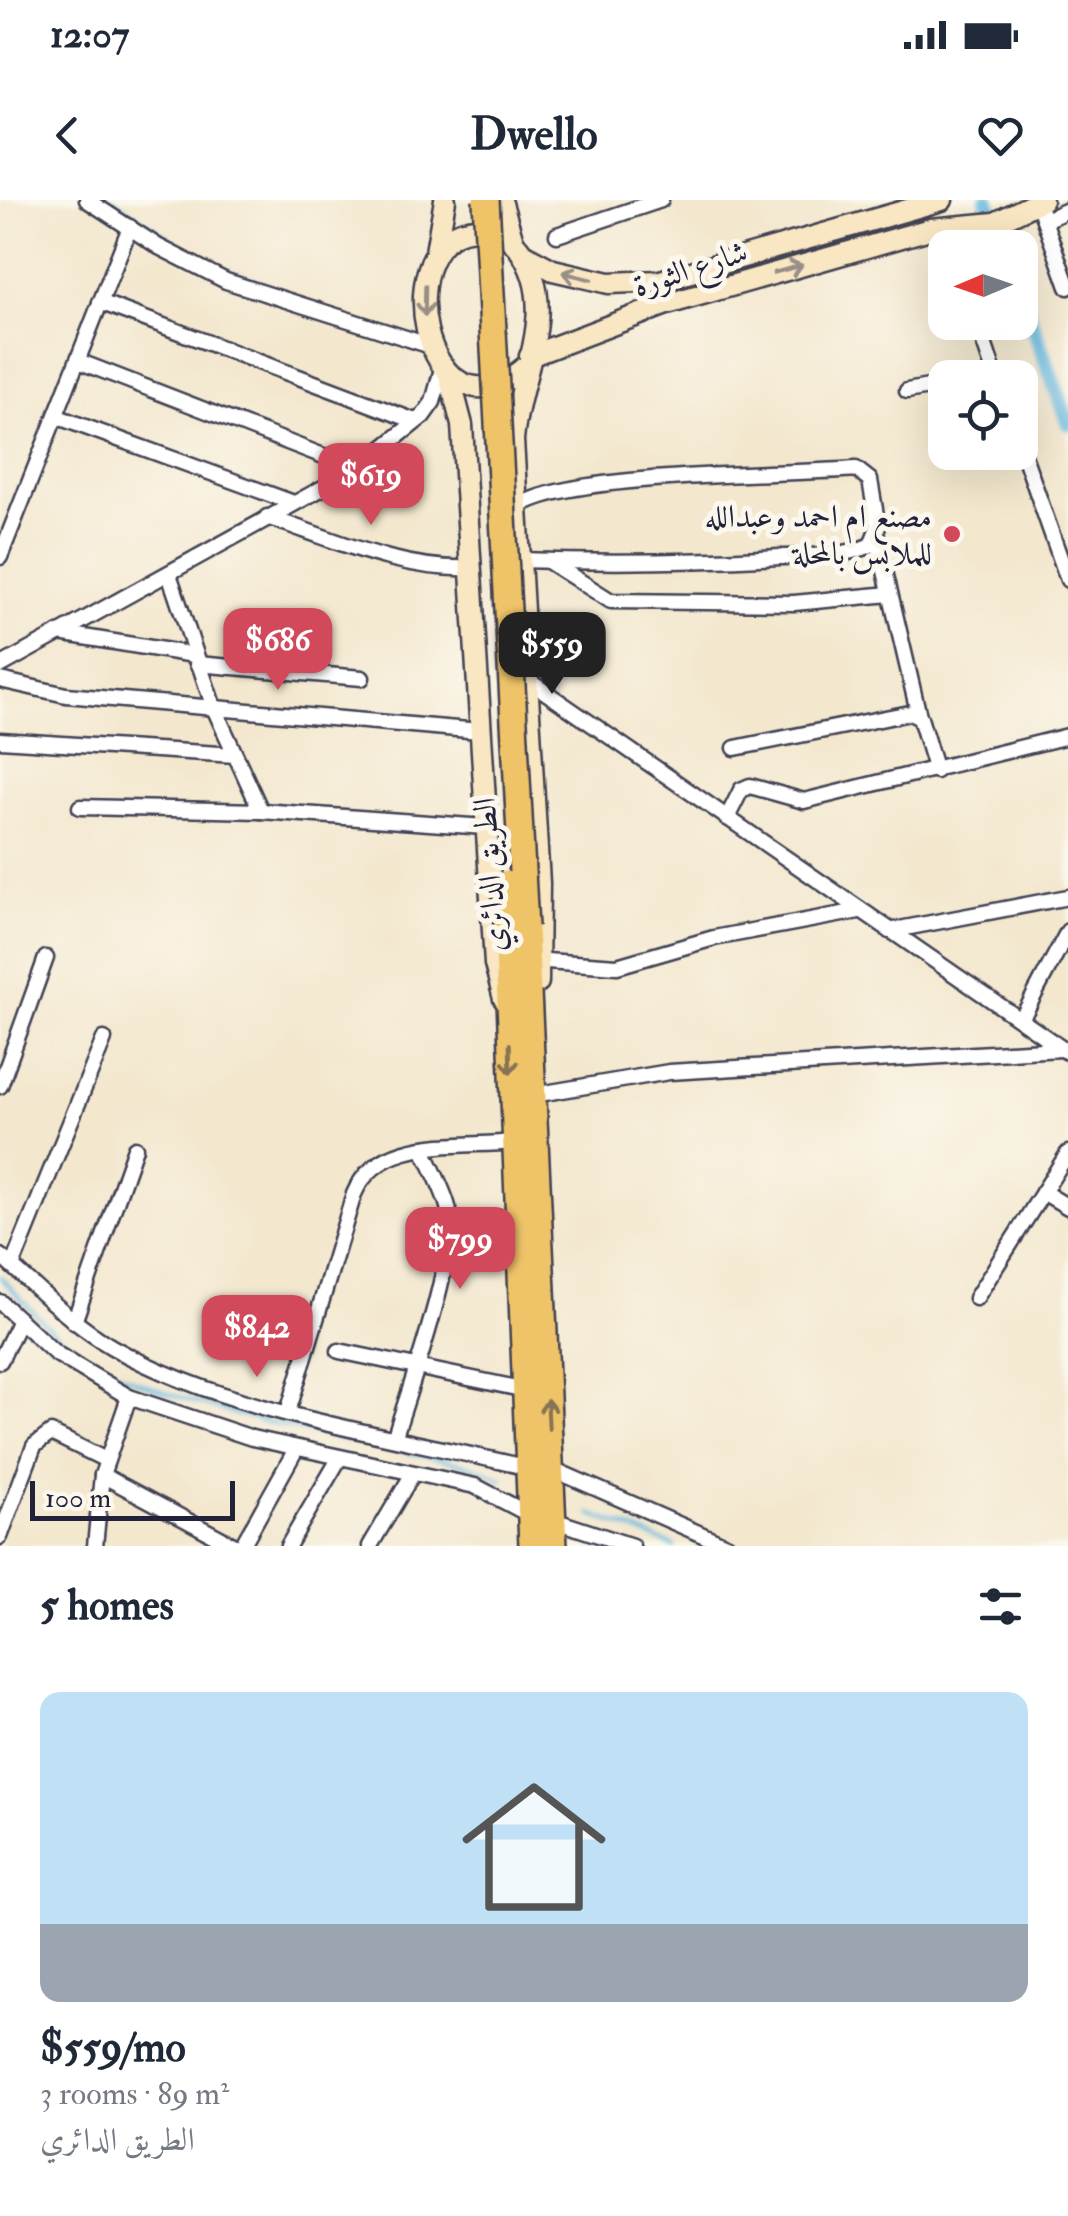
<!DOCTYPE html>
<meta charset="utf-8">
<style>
:root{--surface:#fff;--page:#f6f6f7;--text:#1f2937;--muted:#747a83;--line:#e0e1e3;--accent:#d1495b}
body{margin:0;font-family:"IM FELL Double Pica",Amiri,serif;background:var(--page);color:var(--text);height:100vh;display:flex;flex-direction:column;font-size:38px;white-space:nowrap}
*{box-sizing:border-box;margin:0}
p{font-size:32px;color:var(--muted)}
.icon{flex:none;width:55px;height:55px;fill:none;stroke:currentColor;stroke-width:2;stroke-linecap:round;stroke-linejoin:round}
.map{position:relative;height:1346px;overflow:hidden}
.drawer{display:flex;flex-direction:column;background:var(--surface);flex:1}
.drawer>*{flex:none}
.needle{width:65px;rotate:268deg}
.buttons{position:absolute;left:928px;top:30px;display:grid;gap:20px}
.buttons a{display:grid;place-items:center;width:110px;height:110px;border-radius:20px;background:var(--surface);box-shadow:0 10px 40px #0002;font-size:50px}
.scale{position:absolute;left:30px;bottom:25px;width:205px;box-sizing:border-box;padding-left:10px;border:5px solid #22223b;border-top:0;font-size:28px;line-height:35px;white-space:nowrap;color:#22223b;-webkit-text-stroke:8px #fbf7ec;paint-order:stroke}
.price{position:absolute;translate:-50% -85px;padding:0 22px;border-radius:20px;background:var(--accent);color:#fff;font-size:32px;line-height:65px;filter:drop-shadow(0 2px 5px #0008)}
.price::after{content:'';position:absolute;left:50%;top:60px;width:30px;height:22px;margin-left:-15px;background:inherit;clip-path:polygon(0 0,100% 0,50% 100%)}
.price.selected{background:#222;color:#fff}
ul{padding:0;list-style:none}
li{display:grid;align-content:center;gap:20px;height:530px;padding:0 40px}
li+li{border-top:2px solid var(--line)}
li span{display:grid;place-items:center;height:310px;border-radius:20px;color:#555}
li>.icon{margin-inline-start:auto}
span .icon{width:180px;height:180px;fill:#fffc;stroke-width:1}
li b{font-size:42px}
h2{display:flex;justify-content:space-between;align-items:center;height:120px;padding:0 40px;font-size:42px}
.status{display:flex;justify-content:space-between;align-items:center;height:70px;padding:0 50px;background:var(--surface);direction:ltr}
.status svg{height:28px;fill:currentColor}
header{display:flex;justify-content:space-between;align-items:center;height:130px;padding:0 40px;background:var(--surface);font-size:45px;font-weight:700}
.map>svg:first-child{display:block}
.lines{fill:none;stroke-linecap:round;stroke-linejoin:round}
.stream{stroke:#63b9e0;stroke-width:4}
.canal{stroke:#63b9e0;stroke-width:15}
.street-casing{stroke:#414051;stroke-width:19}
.secondary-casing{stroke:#414051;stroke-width:25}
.highway-casing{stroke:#414051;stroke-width:30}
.street{stroke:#fff;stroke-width:14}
.secondary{stroke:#f9e7c3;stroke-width:20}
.highway{stroke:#efc469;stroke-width:25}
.highway-bridge-casing{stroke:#414051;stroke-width:30;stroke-linecap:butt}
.highway-bridge{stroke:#efc469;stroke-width:25}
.oneway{stroke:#988e86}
.oneway2{stroke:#887352}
.poi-dot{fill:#d1495b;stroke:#fbf7ec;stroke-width:4}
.labels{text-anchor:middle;stroke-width:10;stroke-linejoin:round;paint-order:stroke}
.street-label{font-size:32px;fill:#22223b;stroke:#fbf7ec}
.poi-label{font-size:32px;fill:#22223b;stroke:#fbf7ec;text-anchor:end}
</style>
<div class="status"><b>12:07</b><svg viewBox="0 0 49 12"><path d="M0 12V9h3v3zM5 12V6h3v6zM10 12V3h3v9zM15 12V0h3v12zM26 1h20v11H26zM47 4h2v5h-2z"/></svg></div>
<header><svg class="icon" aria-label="back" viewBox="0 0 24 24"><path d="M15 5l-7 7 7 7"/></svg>Dwello<svg class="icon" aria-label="heart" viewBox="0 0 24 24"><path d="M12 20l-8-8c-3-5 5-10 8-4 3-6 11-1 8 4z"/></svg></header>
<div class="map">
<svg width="1068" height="1346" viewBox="0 0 1068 1346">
<rect width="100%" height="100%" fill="#fbf7ec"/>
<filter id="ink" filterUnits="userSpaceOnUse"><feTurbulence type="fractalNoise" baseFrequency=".01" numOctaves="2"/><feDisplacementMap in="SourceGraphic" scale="20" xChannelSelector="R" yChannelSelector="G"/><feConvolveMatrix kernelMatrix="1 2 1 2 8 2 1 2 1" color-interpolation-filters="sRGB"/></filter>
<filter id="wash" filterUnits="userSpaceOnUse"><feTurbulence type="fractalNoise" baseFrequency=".0048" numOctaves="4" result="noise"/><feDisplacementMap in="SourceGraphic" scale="40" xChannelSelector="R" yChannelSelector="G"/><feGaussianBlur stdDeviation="2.25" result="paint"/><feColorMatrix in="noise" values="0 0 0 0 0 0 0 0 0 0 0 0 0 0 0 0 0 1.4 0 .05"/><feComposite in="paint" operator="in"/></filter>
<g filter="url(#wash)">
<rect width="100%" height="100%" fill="#f3e7cd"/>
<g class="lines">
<g class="stream">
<polyline points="113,0 199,59 293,95"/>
<path d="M0,1077C22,1098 41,1124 65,1142C155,1211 358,1240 471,1266L503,1279"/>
<polyline points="591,1314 675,1346"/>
</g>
<g class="canal">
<polyline points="987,0 1005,48"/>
<polyline points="1020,90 1068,223"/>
</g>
</g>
</g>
<g filter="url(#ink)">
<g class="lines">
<defs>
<g id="street">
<polyline points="87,0 159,47 226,81 431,146"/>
<polyline points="1038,3 1068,87"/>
<polyline points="1045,20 1068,10"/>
<polyline points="940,28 948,48"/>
<polyline points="557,35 661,0"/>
<polyline points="100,102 415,221"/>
<polyline points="977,122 996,178"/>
<polyline points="78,161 357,269"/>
<polyline points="975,178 995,174"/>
<polyline points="907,191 945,184"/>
<polyline points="58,217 291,302"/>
<polyline points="1020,244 1068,380"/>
<path d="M516,309C555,272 792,275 856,269L870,280L878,327L871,345C845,357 809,356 780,357C693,362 607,363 519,360"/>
<path d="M267,317C333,339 400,371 471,368"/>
<polyline points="877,337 919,516"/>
<polyline points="0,357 130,27"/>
<polyline points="548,361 611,401 794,403 890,394"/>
<polyline points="169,374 214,508 261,611"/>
<polyline points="59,433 194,455"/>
<polyline points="197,464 362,478"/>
<polyline points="0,466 357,269 423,216 433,202 442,169"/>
<polyline points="525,478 1067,852"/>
<polyline points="0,480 66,495 480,531"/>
<polyline points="0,540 235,555"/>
<polyline points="735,548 910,513 920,518 936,571"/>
<polyline points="80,607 261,611 485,627"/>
<polyline points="727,618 741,590 750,586 804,601 1068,536"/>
<polyline points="889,731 1068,697"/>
<polyline points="532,760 617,766 714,738 859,711"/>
<polyline points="1021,820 1068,731"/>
<polyline points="0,886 46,758"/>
<polyline points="533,895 669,872 1061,849"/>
<polyline points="1043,992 1068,1007"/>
<path d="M0,1056C37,1087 69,1122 112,1147C232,1215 396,1236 529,1268"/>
<polyline points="12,1066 104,839"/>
<polyline points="976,1098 1068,953"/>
<polyline points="0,1102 55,1153 129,1197 252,1238 475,1286 530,1315"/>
<polyline points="74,1122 135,948"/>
<polyline points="339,1151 526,1190"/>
<polyline points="0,1161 20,1120"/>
<polyline points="129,1197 102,1275 235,1346"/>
<path d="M288,1212L354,994C379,935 459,948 513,942"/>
<path d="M395,1236C410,1187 459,1052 448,1007C443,988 431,967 423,949"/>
<polyline points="550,1268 728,1346"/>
<polyline points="553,1320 632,1346"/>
<polyline points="0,1337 34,1246 51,1233 104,1259"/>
<polyline points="95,1346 102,1275"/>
<polyline points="242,1346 296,1249"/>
<polyline points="288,1346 339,1259"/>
<polyline points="370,1346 412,1275"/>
</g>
<g id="secondary">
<polyline points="501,0 513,41"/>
<polyline points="436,52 445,0"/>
<polyline points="523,54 553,70 609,83 660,81 942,0"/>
<polyline points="530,156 664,105 930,29 995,23 1042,0"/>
<path d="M525,167C422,255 382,27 480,29C496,29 510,37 519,49C562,109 518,175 513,240L539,683L538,782"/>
<polyline points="449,175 462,225 495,764 504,799"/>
</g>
<g id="highway">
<polyline points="507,726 532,1346"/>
<polyline points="525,727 554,1346"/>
</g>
</defs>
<use href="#street" class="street-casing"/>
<use href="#secondary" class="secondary-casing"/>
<use href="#highway" class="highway-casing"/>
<use href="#street" class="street"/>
<use href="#secondary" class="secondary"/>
<use href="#highway" class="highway"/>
<defs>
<g id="highway-bridge">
<polyline points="486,0 525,727"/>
<polyline points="505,684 507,726"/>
</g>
</defs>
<use href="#highway-bridge" class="highway-bridge-casing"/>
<use href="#highway-bridge" class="highway-bridge"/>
</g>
<defs><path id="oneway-shaft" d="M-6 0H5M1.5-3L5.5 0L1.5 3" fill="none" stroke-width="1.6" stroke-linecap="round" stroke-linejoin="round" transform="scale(2.5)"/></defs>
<g class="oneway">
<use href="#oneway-shaft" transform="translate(788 69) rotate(-15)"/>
<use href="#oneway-shaft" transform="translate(577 76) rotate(-166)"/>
<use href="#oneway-shaft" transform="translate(425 101) rotate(91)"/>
</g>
<g class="oneway2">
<use href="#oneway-shaft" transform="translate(510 859) rotate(89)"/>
<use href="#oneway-shaft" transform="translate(548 1214) rotate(-93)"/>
</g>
</g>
<circle class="poi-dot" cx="952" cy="334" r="10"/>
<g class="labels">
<g class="street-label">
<text transform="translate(690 68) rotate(-18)" y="11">شارع الثورة</text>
<text transform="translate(489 675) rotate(-94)" y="11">الطريق الدائري</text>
</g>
<g class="poi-label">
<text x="932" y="327">مصنع ام احمد وعبدالله<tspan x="932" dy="37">للملابس بالمحلة</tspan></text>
</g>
</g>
</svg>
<div class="buttons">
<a><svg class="needle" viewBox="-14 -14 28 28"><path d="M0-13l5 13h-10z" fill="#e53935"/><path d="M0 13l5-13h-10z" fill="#747a83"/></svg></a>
<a><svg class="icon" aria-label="locate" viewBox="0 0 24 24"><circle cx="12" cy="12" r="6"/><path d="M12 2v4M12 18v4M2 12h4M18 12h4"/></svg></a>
</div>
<div class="scale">100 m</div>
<b class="price" style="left:371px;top:328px">$619</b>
<b class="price" style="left:278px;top:493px">$686</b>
<b class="price selected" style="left:552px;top:497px">$559</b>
<b class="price" style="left:460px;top:1092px">$799</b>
<b class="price" style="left:257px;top:1180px">$842</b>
</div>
<section class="drawer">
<h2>5 homes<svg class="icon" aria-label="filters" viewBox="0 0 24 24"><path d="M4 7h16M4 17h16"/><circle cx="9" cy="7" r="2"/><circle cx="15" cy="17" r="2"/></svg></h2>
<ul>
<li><span style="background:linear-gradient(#bfe0f5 75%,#9aa5b1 0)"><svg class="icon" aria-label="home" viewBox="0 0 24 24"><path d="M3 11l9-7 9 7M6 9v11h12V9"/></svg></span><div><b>$559/mo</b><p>3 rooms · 89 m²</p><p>الطريق الدائري</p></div></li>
</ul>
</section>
